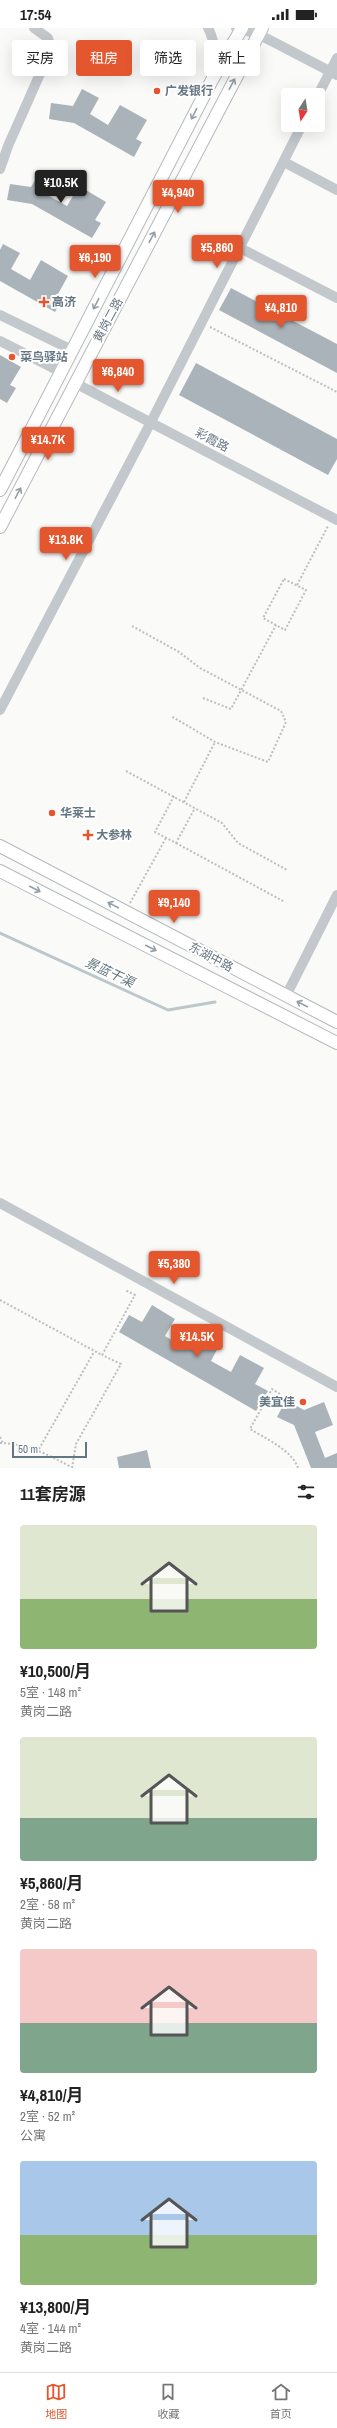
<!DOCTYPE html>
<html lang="zh">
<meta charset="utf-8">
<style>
:root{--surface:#fff;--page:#f2f2f2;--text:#222;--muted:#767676;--line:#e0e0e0;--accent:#e4572e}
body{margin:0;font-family:"Archivo Narrow","Noto Sans SC",sans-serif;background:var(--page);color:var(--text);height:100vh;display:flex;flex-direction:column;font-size:15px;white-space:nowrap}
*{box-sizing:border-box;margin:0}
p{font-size:13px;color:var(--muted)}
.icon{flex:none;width:22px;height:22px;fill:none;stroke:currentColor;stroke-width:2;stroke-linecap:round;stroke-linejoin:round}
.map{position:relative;height:1440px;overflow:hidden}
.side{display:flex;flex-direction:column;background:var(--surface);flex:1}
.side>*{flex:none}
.banner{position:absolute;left:12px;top:12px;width:313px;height:36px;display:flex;gap:8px}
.needle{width:26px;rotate:192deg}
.buttons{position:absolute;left:281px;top:60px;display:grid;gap:8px}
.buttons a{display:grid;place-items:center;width:44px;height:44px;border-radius:4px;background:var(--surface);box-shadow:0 4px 16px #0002;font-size:20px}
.scale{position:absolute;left:12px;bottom:10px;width:75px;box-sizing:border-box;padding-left:4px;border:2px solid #657683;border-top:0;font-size:11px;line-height:14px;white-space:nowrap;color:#657683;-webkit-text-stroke:3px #fff;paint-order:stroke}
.price{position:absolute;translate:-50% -34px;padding:0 9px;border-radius:4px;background:var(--accent);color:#fff;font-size:13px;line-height:26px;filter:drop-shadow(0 1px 2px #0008)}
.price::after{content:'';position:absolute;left:50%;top:24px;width:12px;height:9px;margin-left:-6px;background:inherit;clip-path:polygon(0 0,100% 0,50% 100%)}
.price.active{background:#222;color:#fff}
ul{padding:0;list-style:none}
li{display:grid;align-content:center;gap:8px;height:212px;padding:0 20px}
li span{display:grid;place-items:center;height:124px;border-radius:4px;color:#555}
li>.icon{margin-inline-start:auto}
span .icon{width:72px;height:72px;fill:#fffc;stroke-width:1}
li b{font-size:17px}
h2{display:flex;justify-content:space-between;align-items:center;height:48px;padding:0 20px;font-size:17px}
.pill{padding:0 14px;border-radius:4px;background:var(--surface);box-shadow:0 4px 16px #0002;font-size:14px;line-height:36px}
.pill.active{background:var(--accent);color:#fff}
.status{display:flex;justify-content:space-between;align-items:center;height:28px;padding:0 20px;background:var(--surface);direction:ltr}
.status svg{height:11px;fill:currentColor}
.dock{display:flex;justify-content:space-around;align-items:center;height:56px;border-top:1px solid var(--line);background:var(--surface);font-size:11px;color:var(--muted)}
.dock a{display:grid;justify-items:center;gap:2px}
.dock .active{color:var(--accent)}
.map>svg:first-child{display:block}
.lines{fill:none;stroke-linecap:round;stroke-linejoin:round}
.stream{stroke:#bbc7cb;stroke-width:3}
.building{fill:#aab3b9}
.major-casing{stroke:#b5babe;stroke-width:14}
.path{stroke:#bbbfc2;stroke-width:2;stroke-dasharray:2 2;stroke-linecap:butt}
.minor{stroke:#c3c8cc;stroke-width:10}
.major{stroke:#fff;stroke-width:12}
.oneway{stroke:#939fa8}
.poi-dot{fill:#e4572e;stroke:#fff;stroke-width:1.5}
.labels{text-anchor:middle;stroke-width:4;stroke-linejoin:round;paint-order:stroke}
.poi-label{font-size:12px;font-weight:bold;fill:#657683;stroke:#fff;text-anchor:start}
.street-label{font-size:12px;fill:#657683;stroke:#fff}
.water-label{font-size:13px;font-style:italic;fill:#60757c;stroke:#fff}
</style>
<div class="status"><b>17:54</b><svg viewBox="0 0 49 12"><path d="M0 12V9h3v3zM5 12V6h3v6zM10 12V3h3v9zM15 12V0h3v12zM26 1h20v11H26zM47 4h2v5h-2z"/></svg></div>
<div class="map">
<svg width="337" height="1440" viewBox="0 0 337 1440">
<rect width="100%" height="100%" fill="#fafaf8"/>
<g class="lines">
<polyline class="stream" points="0,905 168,982 215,974"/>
</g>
<g class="building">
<polygon points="82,61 99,70 90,86 108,97 120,77 147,92 136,111 142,114 134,129 74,95 49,91 51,75 73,78"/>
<polygon points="41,142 58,152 49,168 67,178 79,158 106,174 95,192 101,195 92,210 32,176 7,172 10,156 31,159"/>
<polygon points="3,216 20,225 11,241 30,252 41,232 68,248 58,266 63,269 55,284 0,253 0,222"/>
<polygon points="231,260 337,316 337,345 219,282"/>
<polygon points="0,327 21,339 10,357 16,360 7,375 0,371"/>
<polygon points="196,335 337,411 337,431 328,447 179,367"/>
<polygon points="152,1277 175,1291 165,1308 185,1320 196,1302 220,1316 211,1333 231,1344 240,1327 264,1340 255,1356 268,1363 256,1383 119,1304 129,1287 142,1294"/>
<polygon points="286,1372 304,1382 324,1374 333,1397 315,1404 325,1430 337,1425 337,1440 311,1440 294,1397 277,1389"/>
<polygon points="147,1422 151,1440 119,1440 117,1429"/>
</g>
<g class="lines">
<defs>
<g id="major">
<polyline points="0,462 212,52 242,0"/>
<polyline points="0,499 262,0"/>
<polyline points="0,818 337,994"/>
<polyline points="0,843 337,1015"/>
</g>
</defs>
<use href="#major" class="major-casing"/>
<g class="path">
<polyline points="210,299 337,364"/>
<polygon points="284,551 306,562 285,602 263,590"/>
<polyline points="297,557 328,498"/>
<polyline points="132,598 179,624 200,640 281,683 286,694 268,734 215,714 171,688"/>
<polyline points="203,670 231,681 276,597"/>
<polyline points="126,743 222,795 238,815 287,842"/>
<polyline points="174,768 155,804 176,815 195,780"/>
<polyline points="184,774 215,714"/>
<polyline points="176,815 283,873"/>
<polyline points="130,875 166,810"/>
<polyline points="0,1272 102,1327 135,1267 125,1262"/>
<path d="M280,1366L272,1361L250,1401C266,1411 292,1422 298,1440"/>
<polyline points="0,1409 3,1415"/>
<path d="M0,1415C28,1416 47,1426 71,1439"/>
<polyline points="39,1421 94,1324"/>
<polyline points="72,1440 76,1416 121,1336 102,1327"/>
</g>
<g class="minor">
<path d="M208,0C217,16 214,33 212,51"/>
<polyline points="236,0 258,6 337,47"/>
<polyline points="318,67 337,30"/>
<polyline points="284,134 337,162"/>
<polyline points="0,141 8,118 51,21 48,10 34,0"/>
<polyline points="240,220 337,270"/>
<polyline points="0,287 72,322"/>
<polyline points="0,313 61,344"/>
<polyline points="75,355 337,492"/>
<polyline points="0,682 151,394 302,97"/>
<polyline points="286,968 337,867"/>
<polyline points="0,1175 337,1359"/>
</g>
<use href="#major" class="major"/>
</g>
<defs><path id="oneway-shaft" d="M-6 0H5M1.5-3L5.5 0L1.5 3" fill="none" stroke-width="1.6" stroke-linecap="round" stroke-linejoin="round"/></defs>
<g class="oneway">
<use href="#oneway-shaft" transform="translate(232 56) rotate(-62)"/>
<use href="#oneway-shaft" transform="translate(194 86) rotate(117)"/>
<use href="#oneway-shaft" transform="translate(152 209) rotate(-62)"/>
<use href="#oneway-shaft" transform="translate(96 276) rotate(117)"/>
<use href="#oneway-shaft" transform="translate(18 465) rotate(-62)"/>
<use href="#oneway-shaft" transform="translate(35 861) rotate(27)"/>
<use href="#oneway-shaft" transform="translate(113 877) rotate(-152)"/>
<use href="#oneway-shaft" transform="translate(151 920) rotate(27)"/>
<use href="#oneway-shaft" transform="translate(302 976) rotate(-153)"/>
</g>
<g class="poi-dot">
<circle cx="157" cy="63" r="4"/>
<path d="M42 268h4v4h4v4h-4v4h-4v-4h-4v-4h4z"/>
<circle cx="12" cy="329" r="4"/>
<circle cx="52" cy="785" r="4"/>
<path d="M86 801h4v4h4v4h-4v4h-4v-4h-4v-4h4z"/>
<circle cx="303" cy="1374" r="4"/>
</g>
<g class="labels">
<g class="poi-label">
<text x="165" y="67">广发银行</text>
<text x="52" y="278">高济</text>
<text x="20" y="333">菜鸟驿站</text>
<text x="60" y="789">华莱士</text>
<text x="96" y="811">大参林</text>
<text x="295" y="1378" text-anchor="end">美宜佳</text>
</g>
<g class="street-label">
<text transform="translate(108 292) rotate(-62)" y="4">黄岗二路</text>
<text transform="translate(212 412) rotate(28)" y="4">彩霞路</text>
<text transform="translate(211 929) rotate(28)" y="4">东湖中路</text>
</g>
<g class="water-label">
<text transform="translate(110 944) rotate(25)" y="5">景蓝干渠</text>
</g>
</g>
</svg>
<div class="buttons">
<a><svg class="needle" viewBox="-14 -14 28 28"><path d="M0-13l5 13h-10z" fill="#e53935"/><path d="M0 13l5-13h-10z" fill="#767676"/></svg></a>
</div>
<div class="scale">50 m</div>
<b class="price active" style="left:61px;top:176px">¥10.5K</b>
<b class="price" style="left:178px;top:186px">¥4,940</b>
<b class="price" style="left:217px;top:241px">¥5,860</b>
<b class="price" style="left:95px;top:251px">¥6,190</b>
<b class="price" style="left:281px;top:301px">¥4,810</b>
<b class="price" style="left:118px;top:365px">¥6,840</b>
<b class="price" style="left:48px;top:433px">¥14.7K</b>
<b class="price" style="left:66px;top:533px">¥13.8K</b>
<b class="price" style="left:174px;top:896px">¥9,140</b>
<b class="price" style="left:174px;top:1257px">¥5,380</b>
<b class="price" style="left:197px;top:1330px">¥14.5K</b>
<div class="banner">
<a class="pill">买房</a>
<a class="pill active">租房</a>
<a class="pill">筛选</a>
<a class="pill">新上</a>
</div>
</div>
<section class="side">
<h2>11套房源<svg class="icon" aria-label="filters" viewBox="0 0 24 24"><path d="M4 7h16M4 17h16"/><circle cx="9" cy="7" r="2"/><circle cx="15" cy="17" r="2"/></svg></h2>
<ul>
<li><span style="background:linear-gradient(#dfe7d0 60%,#8fb573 0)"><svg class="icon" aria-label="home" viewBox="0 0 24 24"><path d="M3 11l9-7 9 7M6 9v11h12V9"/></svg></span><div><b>¥10,500/月</b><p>5室 · 148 m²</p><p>黄岗二路</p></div></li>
<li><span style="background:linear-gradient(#dfe7d0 65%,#7fa58c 0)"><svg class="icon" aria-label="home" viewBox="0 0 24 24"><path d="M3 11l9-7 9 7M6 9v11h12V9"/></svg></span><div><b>¥5,860/月</b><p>2室 · 58 m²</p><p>黄岗二路</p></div></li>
<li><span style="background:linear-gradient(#f6c9c9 60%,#7fa58c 0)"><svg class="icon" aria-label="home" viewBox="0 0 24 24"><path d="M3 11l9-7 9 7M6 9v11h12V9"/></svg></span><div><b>¥4,810/月</b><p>2室 · 52 m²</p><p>公寓</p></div></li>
<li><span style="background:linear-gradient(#a9c7e8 60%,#8fb573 0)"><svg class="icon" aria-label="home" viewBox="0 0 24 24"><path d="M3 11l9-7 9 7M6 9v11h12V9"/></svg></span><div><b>¥13,800/月</b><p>4室 · 144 m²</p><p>黄岗二路</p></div></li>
</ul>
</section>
<nav class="dock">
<a class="active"><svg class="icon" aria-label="map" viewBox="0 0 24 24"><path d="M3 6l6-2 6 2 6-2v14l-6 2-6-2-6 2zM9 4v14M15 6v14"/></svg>地图</a>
<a><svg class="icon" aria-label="saved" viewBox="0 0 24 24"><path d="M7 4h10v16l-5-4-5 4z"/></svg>收藏</a>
<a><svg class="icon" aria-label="home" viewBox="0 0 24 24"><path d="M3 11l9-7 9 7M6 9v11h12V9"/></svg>首页</a>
</nav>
